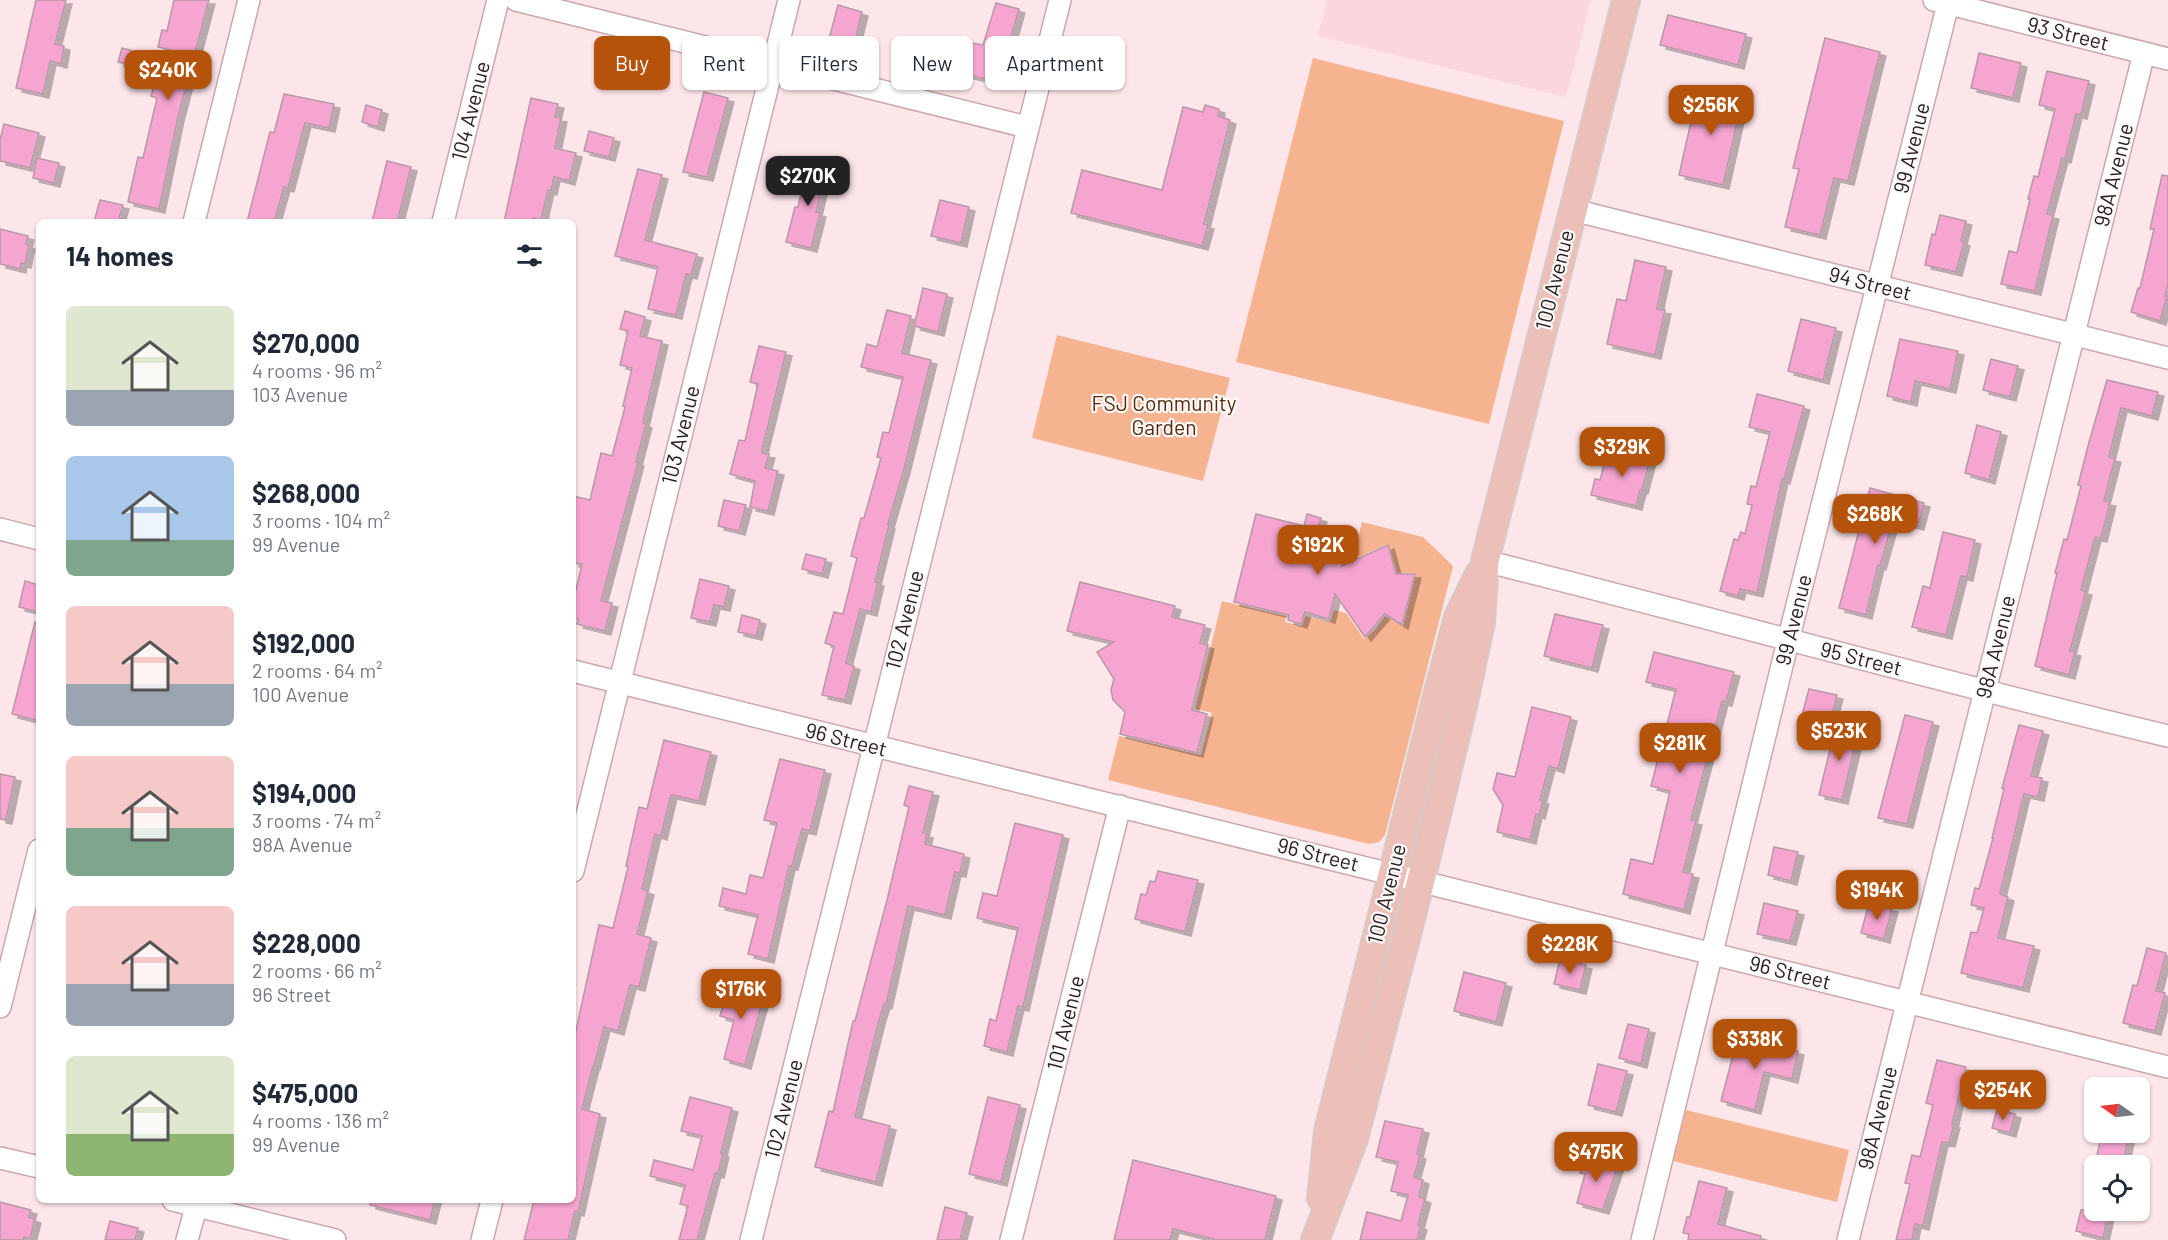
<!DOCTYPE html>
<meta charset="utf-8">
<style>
:root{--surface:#fff;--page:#f6f6f7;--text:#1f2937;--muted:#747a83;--accent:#b45309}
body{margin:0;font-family:Barlow,sans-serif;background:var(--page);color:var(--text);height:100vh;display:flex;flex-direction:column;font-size:22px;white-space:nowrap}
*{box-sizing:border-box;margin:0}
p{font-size:20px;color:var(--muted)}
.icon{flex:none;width:33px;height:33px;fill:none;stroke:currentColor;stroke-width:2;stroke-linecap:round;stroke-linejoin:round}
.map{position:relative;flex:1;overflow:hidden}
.drawer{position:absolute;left:36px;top:219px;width:540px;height:984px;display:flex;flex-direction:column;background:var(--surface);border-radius:9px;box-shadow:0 2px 4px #0004}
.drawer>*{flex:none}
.guide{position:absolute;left:594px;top:36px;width:570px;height:54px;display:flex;gap:12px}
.needle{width:39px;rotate:284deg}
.controls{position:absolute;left:2084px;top:1077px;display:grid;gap:12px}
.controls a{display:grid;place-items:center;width:66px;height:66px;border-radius:9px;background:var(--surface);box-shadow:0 2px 4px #0004;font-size:30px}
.price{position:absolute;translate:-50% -51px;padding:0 14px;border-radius:12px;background:var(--accent);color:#fff;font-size:20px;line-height:39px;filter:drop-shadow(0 2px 3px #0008)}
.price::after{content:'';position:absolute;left:50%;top:36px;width:18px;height:14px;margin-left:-9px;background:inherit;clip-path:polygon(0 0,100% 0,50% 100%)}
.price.active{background:#222;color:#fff}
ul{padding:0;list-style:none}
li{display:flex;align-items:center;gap:18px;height:150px;padding:0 30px}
li span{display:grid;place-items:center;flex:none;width:168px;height:120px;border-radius:9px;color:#555}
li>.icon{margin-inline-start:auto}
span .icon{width:72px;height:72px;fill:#fffc;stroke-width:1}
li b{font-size:26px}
h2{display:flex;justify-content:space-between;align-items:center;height:72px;padding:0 30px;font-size:26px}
.chip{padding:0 21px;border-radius:9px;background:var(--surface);box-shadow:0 2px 4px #0004;font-size:21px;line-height:54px}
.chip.active{background:var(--accent);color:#fff}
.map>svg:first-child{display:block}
.built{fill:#fbd7dd}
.green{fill:#f6b38f}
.building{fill:#f5a5d0;stroke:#b698a7;stroke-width:1.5;filter:url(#shadow)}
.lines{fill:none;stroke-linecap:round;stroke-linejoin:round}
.minor-casing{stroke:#caa8ad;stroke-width:24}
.major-casing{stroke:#d0cdcd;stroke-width:30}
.minor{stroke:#fff;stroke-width:21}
.major{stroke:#ecc0b9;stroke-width:27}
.labels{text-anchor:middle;stroke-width:4.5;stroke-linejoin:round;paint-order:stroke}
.street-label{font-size:21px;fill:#281b1d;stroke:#fafafa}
.park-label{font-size:21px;fill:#5a2909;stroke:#fafafa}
</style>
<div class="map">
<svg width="2168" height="1240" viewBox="0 0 2168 1240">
<defs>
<filter id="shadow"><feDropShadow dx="6" dy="4" stdDeviation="0" flood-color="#0004"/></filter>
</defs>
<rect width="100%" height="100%" fill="#fde6ea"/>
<polygon class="built" points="1327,0 1591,0 1566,97 1318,36"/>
<g class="green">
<polygon points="1313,58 1564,121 1489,424 1236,362"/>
<polygon points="1057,335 1230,378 1203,481 1032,438"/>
<polygon points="1362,522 1423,537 1453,566 1385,835 1379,842 1369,844 1108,780 1119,736 1201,755 1212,713 1195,709 1222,601 1286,616 1285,622 1302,626 1305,616 1330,622 1334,610 1346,613 1364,639 1375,630 1385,616 1403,626 1416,573 1397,573 1388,544 1359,557 1355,550"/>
<polygon points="1686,1110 1849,1150 1837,1202 1673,1161"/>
</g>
<g class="building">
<polygon points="36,0 66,0 55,44 64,46 61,64 50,61 43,94 16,88"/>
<polygon points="174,0 209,0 178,117 159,209 128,202 138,157 143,158 157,98 151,96 155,82 161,84 171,50 158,47 162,30 167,31"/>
<polygon points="996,3 1019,9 1007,51 1008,51 1001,83 964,74 972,43 983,45"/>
<polygon points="838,5 862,12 854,45 829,39"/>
<polygon points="1668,15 1746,34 1738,65 1660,45"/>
<polygon points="1825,38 1880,52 1848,181 1834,178 1820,235 1785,227 1799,169 1793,168"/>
<polygon points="122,48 141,53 137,67 118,62"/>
<polygon points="1979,53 2021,63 2013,98 1971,88"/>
<polygon points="2047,71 2089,81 2081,115 2076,114 2065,159 2062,158 2047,214 2053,215 2035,291 2001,284 2009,251 2017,253 2030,199 2028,199 2034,176 2038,177 2055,109 2039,105"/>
<polygon points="1699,86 1743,96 1723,185 1679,175"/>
<polygon points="704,92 728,98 707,177 683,172"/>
<polygon points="284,94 334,104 329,128 305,123 288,188 284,187 274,222 247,222 270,132 274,133"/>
<polygon points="531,98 558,104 555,117 561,118 555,148 576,153 569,181 554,177 551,191 548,190 541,220 533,218 532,222 504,222"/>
<polygon points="366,105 382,110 378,127 362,122"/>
<polygon points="1205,105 1219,109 1218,116 1230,120 1204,224 1208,225 1202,246 1071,213 1082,170 1162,190 1183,107 1203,112"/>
<polygon points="4,124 39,133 30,168 0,161 0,140"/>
<polygon points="589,131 614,138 609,157 584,151"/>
<polygon points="37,158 59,163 54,183 33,178"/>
<polygon points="387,161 411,167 397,222 372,222"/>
<polygon points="808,161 827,165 816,212 820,213 811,248 786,242 795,207 798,207"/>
<polygon points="638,169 662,175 645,240 697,254 691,275 686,274 676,315 648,309 658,267 615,256"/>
<polygon points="2162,175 2168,176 2168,283 2165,296 2167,296 2160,321 2131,312 2138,288 2140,288 2154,229 2150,229"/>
<polygon points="100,200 123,205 118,222 94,222"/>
<polygon points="940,200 969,207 961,243 931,236"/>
<polygon points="1940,215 1966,221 1961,241 1964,242 1956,272 1925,265 1932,234 1935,235"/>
<polygon points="0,229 28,236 26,244 29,245 25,264 21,263 20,269 0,264"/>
<polygon points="1635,260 1666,267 1657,309 1665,310 1655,355 1607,344 1617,299 1626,301"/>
<polygon points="923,288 947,294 938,332 914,326"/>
<polygon points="887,310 911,316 902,353 931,360 904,469 888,524 889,525 875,582 878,582 871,612 860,609 846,663 854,666 845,700 822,695 834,646 825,643 834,612 843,614 857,558 851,556 861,518 864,518 881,458 877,457 883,432 889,433 903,377 861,367 867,344 877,347"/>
<polygon points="625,311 645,317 640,336 662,341 643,423 646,424 636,462 638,462 601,601 612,603 605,631 577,624 578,619 573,618 573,594 575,594 582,564 573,563 573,496 590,500 601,453 612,456 625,407 623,406 632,368 620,365 628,331 620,329"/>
<polygon points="1801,319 1836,328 1823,380 1788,371"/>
<polygon points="1900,339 1958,351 1950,389 1915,381 1911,402 1887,396"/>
<polygon points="759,346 786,352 763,446 762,453 769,454 765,468 778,471 768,511 750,507 755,481 730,474 739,440 745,441 758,384 750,382"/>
<polygon points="1991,359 2018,366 2010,397 1983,390"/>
<polygon points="2107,380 2158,392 2152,416 2121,408 2109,457 2115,458 2104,501 2110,502 2101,538 2095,537 2081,590 2086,591 2070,651 2075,652 2069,675 2035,666 2057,573 2055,573 2064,539 2067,540 2081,486 2078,485 2089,442"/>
<polygon points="1757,394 1804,406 1784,480 1782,479 1757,593 1740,589 1738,596 1720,591 1734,539 1738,540 1741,532 1745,534 1752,505 1747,504 1751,486 1756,487 1770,432 1749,427"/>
<polygon points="1977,425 2001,432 1989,480 1965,473"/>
<polygon points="1608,449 1650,459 1642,490 1640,490 1636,506 1591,495 1595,479 1600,480"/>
<polygon points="1870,488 1924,503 1918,526 1893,520 1880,566 1878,565 1866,615 1839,608"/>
<polygon points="724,500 746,505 739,531 718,526"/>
<polygon points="1256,514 1304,526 1307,514 1321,518 1318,529 1326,531 1324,538 1347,544 1342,566 1388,545 1396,574 1415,574 1402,625 1385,614 1365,637 1335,594 1329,619 1305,612 1301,624 1288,620 1289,615 1234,602"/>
<polygon points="1943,532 1975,540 1967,577 1961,576 1946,635 1912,627 1923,586 1930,588"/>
<polygon points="806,554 826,559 822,574 802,569"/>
<polygon points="700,579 729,586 724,607 714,605 710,622 691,618"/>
<polygon points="25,581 39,585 39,612 19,607"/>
<polygon points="1080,582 1175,606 1172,617 1205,625 1200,643 1208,645 1192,710 1207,714 1197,753 1120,734 1125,712 1113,700 1111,690 1114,679 1097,652 1114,642 1067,631"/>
<polygon points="1555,614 1603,625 1592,668 1544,656"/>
<polygon points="742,615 760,620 756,636 738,632"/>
<polygon points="35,622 39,623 39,707 36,720 12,714"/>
<polygon points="1654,652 1734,672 1726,702 1722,701 1691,820 1696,821 1683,872 1693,874 1684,910 1623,894 1631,859 1653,864 1670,791 1651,786 1676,689 1646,682"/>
<polygon points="1809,689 1837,695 1828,730 1800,723"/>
<polygon points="1532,707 1571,717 1558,769 1549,766 1540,800 1543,800 1539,815 1536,814 1530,840 1497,832 1503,805 1493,789 1497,773 1515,777"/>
<polygon points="1905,715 1933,722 1907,824 1878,818"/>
<polygon points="1836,724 1859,729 1842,800 1819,795"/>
<polygon points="2019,725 2043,731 2031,776 2042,778 2038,797 2024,794 2000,894 2008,897 1998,938 2034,946 2023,988 1961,973 1971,932 1977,933 1984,908 1971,905 1975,888 1979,889 1993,838 1992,838 2004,789 2002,788"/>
<polygon points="664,740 711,752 699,801 671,795 661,836 655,834 642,889 648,891 637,934 651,938 639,987 630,985 618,1031 604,1027 594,1066 593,1066 582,1109 600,1114 578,1212 575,1211 568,1240 524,1240 534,1200 573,1200 573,1044 599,925 613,928 628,867 626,866 639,807 647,809"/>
<polygon points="780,759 825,770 810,831 802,829 792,866 789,866 768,959 748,954 758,915 719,906 723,888 746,894 750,875 763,878 777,823 764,820"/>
<polygon points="0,774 15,777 6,820 0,819"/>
<polygon points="909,786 933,792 923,833 927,834 925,844 964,854 960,873 955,872 945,915 908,906 886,1005 884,1004 879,1020 855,1117 890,1126 876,1182 815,1167 829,1111 833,1112 853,1021 855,1021 887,900 909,807 904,805"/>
<polygon points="1015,823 1063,835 1023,1007 1018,1006 1007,1052 984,1046 990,1019 996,1021 1018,928 977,918 983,893 997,896"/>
<polygon points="1774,847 1798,852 1791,881 1768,875"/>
<polygon points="1158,871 1198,880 1185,932 1135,919 1141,894 1146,895 1150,881 1155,882"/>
<polygon points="1764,903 1798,911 1790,941 1757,934"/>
<polygon points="1869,903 1892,908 1884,939 1861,933"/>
<polygon points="2147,948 2166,953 2156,991 2165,993 2155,1031 2123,1023 2133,985 2137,986"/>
<polygon points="1560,959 1586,965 1580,990 1554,984"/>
<polygon points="1464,972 1506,983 1496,1022 1454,1011"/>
<polygon points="729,983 765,992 745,1065 724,1059 734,1020 720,1016"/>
<polygon points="1628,1024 1649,1029 1641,1064 1619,1058"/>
<polygon points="1738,1036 1798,1051 1792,1079 1764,1072 1755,1110 1721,1101"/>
<polygon points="1937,1060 1966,1067 1952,1124 1954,1124 1949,1143 1942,1142 1923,1226 1915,1224 1912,1240 1896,1240 1910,1184 1905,1183 1912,1155 1920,1157 1933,1105 1926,1103"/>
<polygon points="1598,1064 1627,1071 1616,1112 1588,1105"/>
<polygon points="690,1097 732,1108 721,1153 723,1153 718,1174 715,1173 697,1240 679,1240 688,1206 680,1204 685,1185 650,1176 654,1160 693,1170 702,1136 681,1131"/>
<polygon points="988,1097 1020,1105 1001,1182 969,1174"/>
<polygon points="1997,1109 2015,1114 2010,1133 1992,1128"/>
<polygon points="1385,1121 1423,1129 1417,1154 1420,1155 1414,1177 1423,1180 1419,1197 1425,1199 1418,1225 1421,1226 1417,1240 1360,1240 1367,1212 1401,1221 1408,1195 1391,1191 1398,1162 1376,1157"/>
<polygon points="2102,1132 2114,1132 2129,1136 2122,1166 2096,1160"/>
<polygon points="1584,1157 1618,1165 1603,1210 1577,1203 1585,1174 1580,1173"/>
<polygon points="1133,1160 1276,1196 1265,1240 1217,1240 1173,1229 1170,1240 1114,1240"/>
<polygon points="1699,1181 1727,1188 1718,1224 1761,1236 1760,1240 1688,1240 1689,1234 1683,1233 1687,1217 1690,1217"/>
<polygon points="371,1200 435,1200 430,1220 370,1205"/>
<polygon points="0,1202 31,1210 29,1217 35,1219 30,1239 24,1237 23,1240 0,1240"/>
<polygon points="945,1207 967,1213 960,1240 937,1240"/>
<polygon points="2081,1210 2109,1210 2103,1238 2076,1231"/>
<polygon points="110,1221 138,1228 135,1240 105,1240"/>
</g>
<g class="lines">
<defs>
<g id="minor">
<polyline points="516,0 1027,127"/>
<polyline points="1934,0 2168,59"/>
<polyline points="1573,210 2168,358"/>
<polyline points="194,222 249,0"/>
<polyline points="443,222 498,0"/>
<polyline points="0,529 39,539"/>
<path d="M1485,561C1713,618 1939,682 2168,736"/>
<polyline points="573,671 2168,1067"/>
<polyline points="573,871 789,0"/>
<polyline points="0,1007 39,850"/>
<polyline points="0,1158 39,1167"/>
<polyline points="173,1200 335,1240"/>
<polyline points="187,1240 198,1200"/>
<polyline points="482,1240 492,1200"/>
<polyline points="751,1240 1060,0"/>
<polyline points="1011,1240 1120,806"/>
<polyline points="1642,1240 1788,641 1949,0"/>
<polyline points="1848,1240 2144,53"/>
</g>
<g id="major">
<polyline points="1321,1198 1328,1131 1434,707 1458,617 1479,574"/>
<polyline points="1315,1240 1354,1139 1421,880 1462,711 1481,622 1485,561 1626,0"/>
</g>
</defs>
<use href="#minor" class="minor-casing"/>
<use href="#major" class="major-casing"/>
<use href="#minor" class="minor"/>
<use href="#major" class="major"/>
</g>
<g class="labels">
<g class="street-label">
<text transform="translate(2068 34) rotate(14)" y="7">93 Street</text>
<text transform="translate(471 111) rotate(-76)" y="7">104 Avenue</text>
<text transform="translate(1912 148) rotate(-76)" y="7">99 Avenue</text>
<text transform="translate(2114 175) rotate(-76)" y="7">98A Avenue</text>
<text transform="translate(1555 280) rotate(-76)" y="7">100 Avenue</text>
<text transform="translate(1870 284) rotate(14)" y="7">94 Street</text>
<text transform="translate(681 435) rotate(-76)" y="7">103 Avenue</text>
<text transform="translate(905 620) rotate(-76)" y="7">102 Avenue</text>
<text transform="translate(1794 620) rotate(-76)" y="7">99 Avenue</text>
<text transform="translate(1996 647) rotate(-76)" y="7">98A Avenue</text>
<text transform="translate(1861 659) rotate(14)" y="7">95 Street</text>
<text transform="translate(846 740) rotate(14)" y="7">96 Street</text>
<text transform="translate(1318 855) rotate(14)" y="7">96 Street</text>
<text transform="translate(1387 894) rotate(-76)" y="7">100 Avenue</text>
<text transform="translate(1790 973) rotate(14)" y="7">96 Street</text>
<text transform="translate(1066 1023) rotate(-76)" y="7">101 Avenue</text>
<text transform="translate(784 1109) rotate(-76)" y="7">102 Avenue</text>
<text transform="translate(1878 1118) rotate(-76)" y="7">98A Avenue</text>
</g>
<g class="park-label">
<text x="1164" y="411">FSJ Community<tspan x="1164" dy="24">Garden</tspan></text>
</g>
</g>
</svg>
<div class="controls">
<a><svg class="needle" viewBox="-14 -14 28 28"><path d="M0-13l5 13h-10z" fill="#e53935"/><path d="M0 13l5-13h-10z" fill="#747a83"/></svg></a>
<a><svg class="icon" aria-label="locate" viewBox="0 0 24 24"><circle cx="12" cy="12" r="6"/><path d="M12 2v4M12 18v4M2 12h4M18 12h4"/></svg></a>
</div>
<b class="price" style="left:168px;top:101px">$240K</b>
<b class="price" style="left:1711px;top:136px">$256K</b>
<b class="price active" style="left:808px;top:207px">$270K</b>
<b class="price" style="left:1622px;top:478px">$329K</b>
<b class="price" style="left:1875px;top:545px">$268K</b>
<b class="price" style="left:1318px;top:576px">$192K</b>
<b class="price" style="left:1839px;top:762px">$523K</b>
<b class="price" style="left:1680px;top:774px">$281K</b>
<b class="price" style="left:1877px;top:921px">$194K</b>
<b class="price" style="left:1570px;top:975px">$228K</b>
<b class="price" style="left:741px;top:1020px">$176K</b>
<b class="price" style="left:1755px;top:1070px">$338K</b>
<b class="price" style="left:2003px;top:1121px">$254K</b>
<b class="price" style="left:1596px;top:1183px">$475K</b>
<div class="guide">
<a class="chip active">Buy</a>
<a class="chip">Rent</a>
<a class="chip">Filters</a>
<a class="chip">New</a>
<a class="chip">Apartment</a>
</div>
<section class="drawer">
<h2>14 homes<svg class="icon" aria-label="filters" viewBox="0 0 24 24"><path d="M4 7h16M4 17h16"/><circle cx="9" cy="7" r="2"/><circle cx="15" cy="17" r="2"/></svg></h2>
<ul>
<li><span style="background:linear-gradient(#dfe7d0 70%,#9aa5b1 0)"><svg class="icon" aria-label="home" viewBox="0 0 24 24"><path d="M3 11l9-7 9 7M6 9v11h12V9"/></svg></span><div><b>$270,000</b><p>4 rooms · 96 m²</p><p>103 Avenue</p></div></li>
<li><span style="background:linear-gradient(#a9c7e8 70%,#7fa58c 0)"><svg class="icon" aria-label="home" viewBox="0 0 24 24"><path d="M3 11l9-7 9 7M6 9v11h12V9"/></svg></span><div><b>$268,000</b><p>3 rooms · 104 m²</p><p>99 Avenue</p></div></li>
<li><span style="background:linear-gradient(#f6c9c9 65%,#9aa5b1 0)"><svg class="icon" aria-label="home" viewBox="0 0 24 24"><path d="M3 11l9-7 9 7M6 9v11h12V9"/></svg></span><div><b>$192,000</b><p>2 rooms · 64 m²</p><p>100 Avenue</p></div></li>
<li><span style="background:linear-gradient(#f6c9c9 60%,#7fa58c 0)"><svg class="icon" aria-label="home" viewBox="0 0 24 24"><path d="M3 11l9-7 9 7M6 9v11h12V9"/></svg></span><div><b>$194,000</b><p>3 rooms · 74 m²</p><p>98A Avenue</p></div></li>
<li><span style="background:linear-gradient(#f6c9c9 65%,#9aa5b1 0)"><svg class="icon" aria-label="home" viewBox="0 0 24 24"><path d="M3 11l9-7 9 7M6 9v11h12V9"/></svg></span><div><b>$228,000</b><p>2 rooms · 66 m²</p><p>96 Street</p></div></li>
<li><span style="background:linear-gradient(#dfe7d0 65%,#8fb573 0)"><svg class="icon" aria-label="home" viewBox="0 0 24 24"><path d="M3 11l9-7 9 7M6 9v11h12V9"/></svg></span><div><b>$475,000</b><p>4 rooms · 136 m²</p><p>99 Avenue</p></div></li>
</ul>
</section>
</div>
